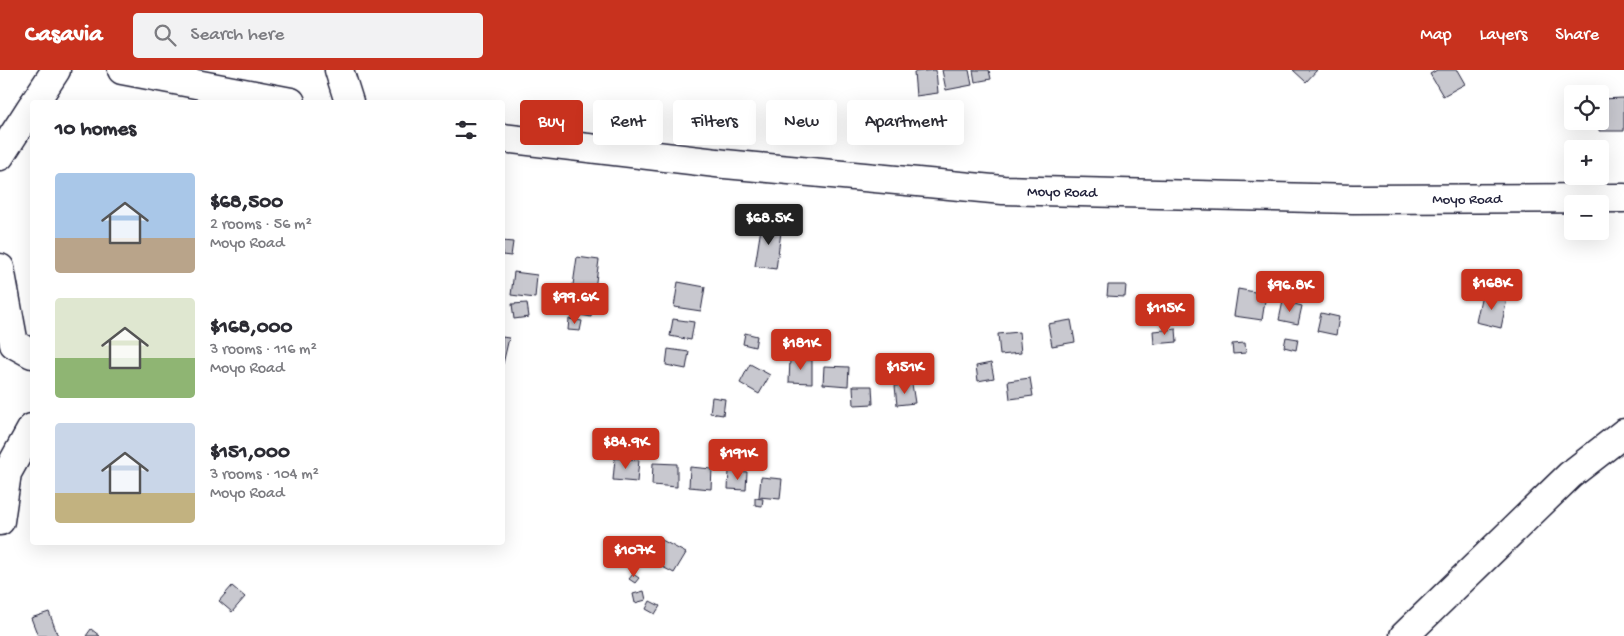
<!DOCTYPE html>
<meta charset="utf-8">
<style>
:root{--surface:#fff;--page:#f2f2f3;--text:#2b2b33;--muted:#7c7c81;--accent:#c8321e}
body{margin:0;font-family:"Gochi Hand",sans-serif;background:var(--page);color:var(--text);height:100vh;display:flex;flex-direction:column;font-size:19px;white-space:nowrap}
*{box-sizing:border-box;margin:0}
p{font-size:16px;color:var(--muted)}
.icon{flex:none;width:28px;height:28px;fill:none;stroke:currentColor;stroke-width:2;stroke-linecap:round;stroke-linejoin:round}
.map{position:relative;flex:1;overflow:hidden}
.details{position:absolute;left:30px;top:30px;width:475px;height:445px;display:flex;flex-direction:column;background:var(--surface);border-radius:5px;box-shadow:0 5px 20px #0002}
.details>*{flex:none}
.banner{position:absolute;left:520px;top:30px;width:475px;height:45px;display:flex;gap:10px}
.controls{position:absolute;left:1564px;top:15px;display:grid;gap:10px}
.controls a{display:grid;place-items:center;width:45px;height:45px;border-radius:5px;background:var(--surface);box-shadow:0 5px 20px #0002;font-size:25px}
.price{position:absolute;translate:-50% -42px;padding:0 11px;border-radius:5px;background:var(--accent);color:#fff;font-size:16px;line-height:32px;filter:drop-shadow(0 1px 2px #0008)}
.price::after{content:'';position:absolute;left:50%;top:30px;width:15px;height:11px;margin-left:-8px;background:inherit;clip-path:polygon(0 0,100% 0,50% 100%)}
.price.current{background:#222;color:#fff}
ul{padding:0;list-style:none}
li{display:flex;align-items:center;gap:15px;height:125px;padding:0 25px}
li span{display:grid;place-items:center;flex:none;width:140px;height:100px;border-radius:5px;color:#555}
li>.icon{margin-inline-start:auto}
span .icon{width:60px;height:60px;fill:#fffc;stroke-width:1}
li b{font-size:21px}
h2{display:flex;justify-content:space-between;align-items:center;height:60px;padding:0 25px;font-size:21px}
.pill{padding:0 18px;border-radius:5px;background:var(--surface);box-shadow:0 5px 20px #0002;font-size:18px;line-height:45px}
.pill.current{background:var(--accent);color:#fff}
header{display:flex;align-items:center;gap:30px;box-sizing:border-box;height:70px;padding:0 25px;background:var(--accent);color:#fff}
header strong{font-size:24px}
nav{display:flex;gap:28px;margin-inline-start:auto;font-size:18px}
.search{width:350px;height:45px;background:var(--page);display:flex;align-items:center;gap:12px;box-sizing:border-box;padding:0 18px;border-radius:5px;color:var(--muted);font-size:19px}
.map>svg:first-child{display:block}
.building{fill:#c8c8cf;stroke:#22223b}
.lines{fill:none;stroke-linecap:round;stroke-linejoin:round}
.minor-casing{stroke:#22223b;stroke-width:31}
.secondary-casing{stroke:#22223b;stroke-width:31}
.minor{stroke:#fff;stroke-width:28}
.secondary{stroke:#fff;stroke-width:28}
.labels{text-anchor:middle;stroke-width:4;stroke-linejoin:round;paint-order:stroke}
.street-label{font-size:15px;fill:#22223b;stroke:#fff}
</style>
<header>
<strong>Casavia</strong>
<div class="search"><svg class="icon" aria-label="search" viewBox="0 0 24 24"><circle cx="10" cy="10" r="6"/><path d="M15 15l6 6"/></svg>Search here</div>
<nav><a>Map</a><a>Layers</a><a>Share</a></nav>
</header>
<div class="map">
<svg width="1624" height="566" viewBox="0 0 1624 566">
<rect width="100%" height="100%" fill="#fff"/>
<filter id="ink" filterUnits="userSpaceOnUse"><feTurbulence type="fractalNoise" baseFrequency=".02" numOctaves="2"/><feDisplacementMap in="SourceGraphic" scale="10" xChannelSelector="R" yChannelSelector="G"/><feConvolveMatrix kernelMatrix="1 2 1 2 8 2 1 2 1" color-interpolation-filters="sRGB"/></filter>
<g filter="url(#ink)">
<g class="building">
<polygon points="936,0 938,23 916,26 914,2"/>
<polygon points="942,0 969,0 972,15 946,20"/>
<polygon points="973,0 989,0 991,9 975,12"/>
<polygon points="1293,0 1317,0 1306,12"/>
<polygon points="1437,0 1457,0 1465,14 1443,26 1430,4"/>
<polygon points="1624,28 1624,61 1599,61 1600,29"/>
<polygon points="762,152 782,155 776,199 755,196"/>
<polygon points="502,171 513,172 511,186 502,185"/>
<polygon points="577,187 599,190 591,247 569,243"/>
<polygon points="514,202 537,205 535,228 511,225"/>
<polygon points="678,212 705,217 701,241 674,237"/>
<polygon points="1108,215 1126,215 1125,227 1107,226"/>
<polygon points="1238,219 1266,224 1262,250 1234,246"/>
<polygon points="1482,224 1507,229 1501,258 1476,252"/>
<polygon points="1283,231 1302,236 1298,254 1279,250"/>
<polygon points="527,233 529,247 514,249 512,234"/>
<polygon points="1321,243 1339,247 1336,265 1317,261"/>
<polygon points="569,249 582,251 580,261 568,260"/>
<polygon points="673,249 694,252 691,270 670,266"/>
<polygon points="1071,250 1075,272 1052,276 1048,254"/>
<polygon points="1176,259 1177,272 1154,274 1153,261"/>
<polygon points="1019,262 1021,283 1000,285 998,264"/>
<polygon points="745,263 757,266 755,277 743,274"/>
<polygon points="502,267 509,268 503,294 502,294"/>
<polygon points="1286,267 1298,269 1296,280 1284,277"/>
<polygon points="1245,273 1246,283 1233,284 1232,274"/>
<polygon points="668,279 689,282 686,299 666,295"/>
<polygon points="790,289 812,290 812,313 789,312"/>
<polygon points="991,293 994,308 978,311 976,296"/>
<polygon points="750,294 770,305 759,324 740,313"/>
<polygon points="824,296 849,297 848,316 823,314"/>
<polygon points="1030,308 1033,326 1010,329 1008,311"/>
<polygon points="912,314 915,333 897,335 895,316"/>
<polygon points="853,316 872,316 873,334 854,335"/>
<polygon points="712,327 725,329 723,345 710,343"/>
<polygon points="615,388 639,390 637,412 613,410"/>
<polygon points="653,393 677,394 677,417 652,415"/>
<polygon points="690,397 712,399 711,419 689,417"/>
<polygon points="729,401 747,402 746,420 728,419"/>
<polygon points="761,407 782,409 780,429 759,427"/>
<polygon points="755,428 763,429 762,436 755,435"/>
<polygon points="662,470 686,483 674,503 651,491"/>
<polygon points="633,504 639,508 635,513 629,509"/>
<polygon points="232,516 245,527 232,542 219,531"/>
<polygon points="644,521 646,530 635,533 633,524"/>
<polygon points="650,531 660,536 655,544 646,539"/>
<polygon points="49,542 58,566 38,566 31,548"/>
<polygon points="91,559 100,566 86,566"/>
</g>
<g class="lines">
<defs>
<g id="minor">
<polyline points="339,0 349,32"/>
<polyline points="35,32 56,0"/>
<polyline points="0,86 32,36"/>
<polyline points="0,198 14,274 32,284"/>
<polyline points="0,451 7,403 32,358"/>
<polyline points="1404,566 1570,405 1624,363"/>
</g>
<g id="secondary">
<polyline points="122,0 291,32"/>
<polyline points="502,68 725,94 1003,120 1353,129 1624,128"/>
</g>
</defs>
<use href="#minor" class="minor-casing"/>
<use href="#secondary" class="secondary-casing"/>
<use href="#minor" class="minor"/>
<use href="#secondary" class="secondary"/>
</g>
</g>
<g class="labels">
<g class="street-label">
<text transform="translate(1062 121) rotate(1)" y="5">Moyo Road</text>
<text x="1467" y="133">Moyo Road</text>
</g>
</g>
</svg>
<div class="controls">
<a><svg class="icon" aria-label="locate" viewBox="0 0 24 24"><circle cx="12" cy="12" r="6"/><path d="M12 2v4M12 18v4M2 12h4M18 12h4"/></svg></a>
<a>+</a>
<a>−</a>
</div>
<b class="price current" style="left:769px;top:176px">$68.5K</b>
<b class="price" style="left:1492px;top:241px">$168K</b>
<b class="price" style="left:1290px;top:243px">$96.8K</b>
<b class="price" style="left:575px;top:255px">$99.6K</b>
<b class="price" style="left:1165px;top:266px">$115K</b>
<b class="price" style="left:801px;top:301px">$181K</b>
<b class="price" style="left:905px;top:325px">$151K</b>
<b class="price" style="left:626px;top:400px">$84.9K</b>
<b class="price" style="left:738px;top:411px">$191K</b>
<b class="price" style="left:634px;top:508px">$107K</b>
<div class="banner">
<a class="pill current">Buy</a>
<a class="pill">Rent</a>
<a class="pill">Filters</a>
<a class="pill">New</a>
<a class="pill">Apartment</a>
</div>
<section class="details">
<h2>10 homes<svg class="icon" aria-label="filters" viewBox="0 0 24 24"><path d="M4 7h16M4 17h16"/><circle cx="9" cy="7" r="2"/><circle cx="15" cy="17" r="2"/></svg></h2>
<ul>
<li><span style="background:linear-gradient(#a9c7e8 65%,#b9a48a 0)"><svg class="icon" aria-label="home" viewBox="0 0 24 24"><path d="M3 11l9-7 9 7M6 9v11h12V9"/></svg></span><div><b>$68,500</b><p>2 rooms · 56 m²</p><p>Moyo Road</p></div></li>
<li><span style="background:linear-gradient(#dfe7d0 60%,#8fb573 0)"><svg class="icon" aria-label="home" viewBox="0 0 24 24"><path d="M3 11l9-7 9 7M6 9v11h12V9"/></svg></span><div><b>$168,000</b><p>3 rooms · 116 m²</p><p>Moyo Road</p></div></li>
<li><span style="background:linear-gradient(#c9d6e8 70%,#c2b280 0)"><svg class="icon" aria-label="home" viewBox="0 0 24 24"><path d="M3 11l9-7 9 7M6 9v11h12V9"/></svg></span><div><b>$151,000</b><p>3 rooms · 104 m²</p><p>Moyo Road</p></div></li>
</ul>
</section>
</div>
